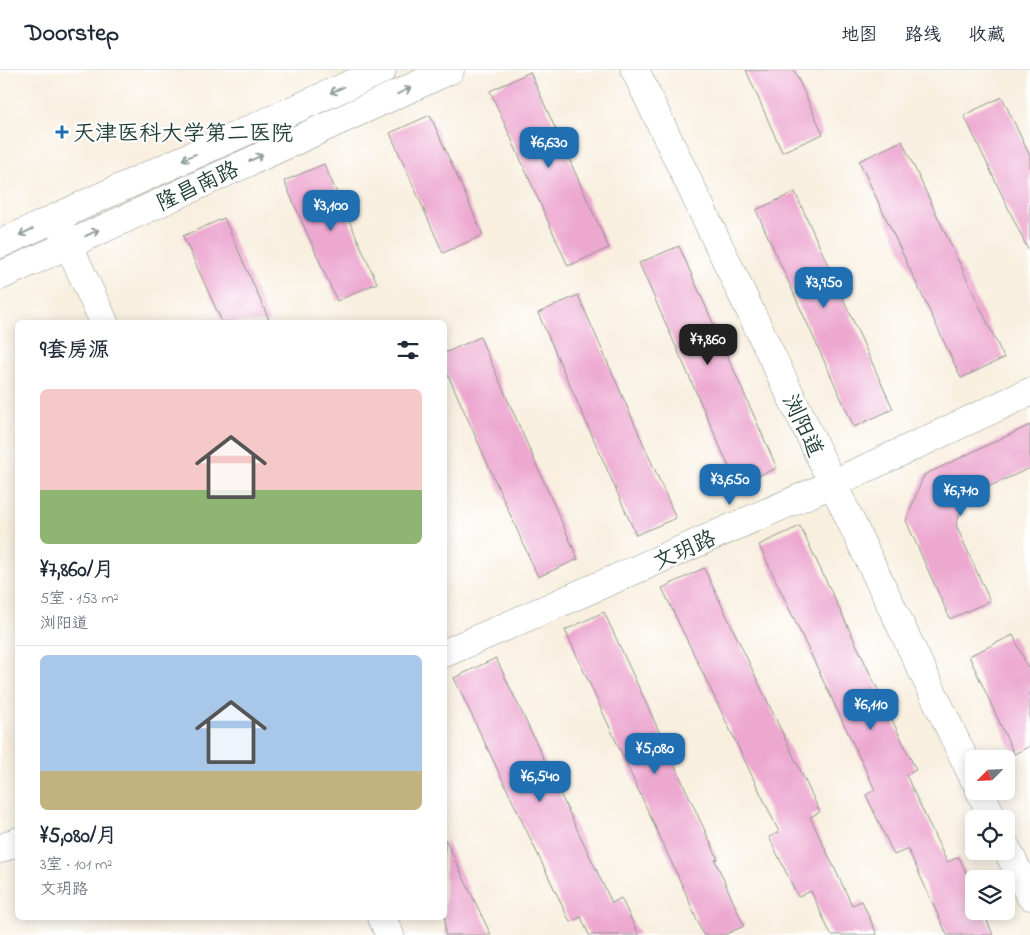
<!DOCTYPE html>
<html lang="zh">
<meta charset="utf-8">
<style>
:root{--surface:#fff;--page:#f2f2f3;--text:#1f2937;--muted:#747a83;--line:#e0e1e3;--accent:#1f6fb2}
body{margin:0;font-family:"Indie Flower","LXGW WenKai TC",sans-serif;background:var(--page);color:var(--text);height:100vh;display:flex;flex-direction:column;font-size:19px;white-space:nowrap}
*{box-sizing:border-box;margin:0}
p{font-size:16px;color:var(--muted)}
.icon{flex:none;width:28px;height:28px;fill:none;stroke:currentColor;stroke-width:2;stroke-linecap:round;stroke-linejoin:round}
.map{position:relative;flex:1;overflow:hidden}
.sheet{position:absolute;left:15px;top:250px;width:432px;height:600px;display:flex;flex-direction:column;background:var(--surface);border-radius:8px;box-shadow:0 2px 12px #0003}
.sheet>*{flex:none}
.needle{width:32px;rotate:246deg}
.fabs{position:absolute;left:965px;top:680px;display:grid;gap:10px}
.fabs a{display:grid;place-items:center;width:50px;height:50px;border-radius:8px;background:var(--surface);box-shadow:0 2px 12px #0003;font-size:25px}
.price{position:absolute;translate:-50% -42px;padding:0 11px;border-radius:10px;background:var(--accent);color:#fff;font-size:16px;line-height:32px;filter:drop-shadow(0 1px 2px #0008)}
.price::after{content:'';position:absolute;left:50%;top:30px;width:15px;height:11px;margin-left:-8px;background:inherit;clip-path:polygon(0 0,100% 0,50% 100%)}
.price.active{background:#222;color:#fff}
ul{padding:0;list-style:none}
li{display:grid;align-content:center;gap:10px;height:265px;padding:0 25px}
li+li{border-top:1px solid var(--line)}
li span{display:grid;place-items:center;height:155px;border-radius:8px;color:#555}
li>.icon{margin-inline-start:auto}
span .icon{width:90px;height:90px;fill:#fffc;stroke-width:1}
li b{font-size:21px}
h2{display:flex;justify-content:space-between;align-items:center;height:60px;padding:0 25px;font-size:21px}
header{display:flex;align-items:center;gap:30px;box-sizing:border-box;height:70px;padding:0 25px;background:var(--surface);border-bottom:1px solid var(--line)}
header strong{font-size:24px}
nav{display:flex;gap:28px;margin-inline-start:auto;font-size:18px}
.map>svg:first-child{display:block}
.building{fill:#eda8d0}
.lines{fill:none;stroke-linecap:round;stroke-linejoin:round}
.minor-casing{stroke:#8c968a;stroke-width:29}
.major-casing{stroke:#8c968a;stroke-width:29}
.minor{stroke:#fff;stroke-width:28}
.major{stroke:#fff;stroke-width:28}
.oneway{stroke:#8f9e9a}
.poi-dot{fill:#1f6fb2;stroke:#fff;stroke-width:2}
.labels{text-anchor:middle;stroke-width:4.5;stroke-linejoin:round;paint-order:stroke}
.poi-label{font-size:22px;fill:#1f3d34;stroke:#fff;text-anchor:start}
.street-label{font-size:22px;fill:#1f3d34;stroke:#fff}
</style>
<header>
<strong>Doorstep</strong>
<nav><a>地图</a><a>路线</a><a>收藏</a></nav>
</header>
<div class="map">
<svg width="1030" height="865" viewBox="0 0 1030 865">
<rect width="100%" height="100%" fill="#fff"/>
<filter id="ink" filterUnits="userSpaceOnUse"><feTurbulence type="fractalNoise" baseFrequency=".02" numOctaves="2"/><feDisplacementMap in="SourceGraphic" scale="10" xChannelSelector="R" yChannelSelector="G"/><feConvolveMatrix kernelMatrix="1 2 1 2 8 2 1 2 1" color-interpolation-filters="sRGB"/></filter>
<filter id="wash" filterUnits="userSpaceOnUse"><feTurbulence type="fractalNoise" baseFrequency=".0096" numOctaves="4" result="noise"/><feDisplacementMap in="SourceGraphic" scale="20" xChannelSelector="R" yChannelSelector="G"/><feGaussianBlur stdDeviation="1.12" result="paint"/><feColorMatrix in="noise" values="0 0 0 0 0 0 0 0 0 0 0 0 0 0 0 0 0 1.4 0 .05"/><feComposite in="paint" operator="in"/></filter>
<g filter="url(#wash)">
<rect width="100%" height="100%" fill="#f8efdf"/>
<g id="blocks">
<g class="building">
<polygon points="746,0 794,0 823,64 782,82"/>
<polygon points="530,2 609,178 568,196 490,21"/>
<polygon points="1002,27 1030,86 1030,184 964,45"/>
<polygon points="430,45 483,165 443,183 390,63"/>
<polygon points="902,71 1004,288 961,308 859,91"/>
<polygon points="324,94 377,213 337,231 284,111"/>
<polygon points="795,122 893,339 854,357 756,140"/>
<polygon points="224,148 270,252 222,252 183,166"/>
<polygon points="679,176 777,398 737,415 639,193"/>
<polygon points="578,225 676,448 636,465 538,243"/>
<polygon points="480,267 578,489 538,507 445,298 445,283"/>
<polygon points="1030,355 1030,398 966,427 956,455 990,531 950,549 906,451 924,405"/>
<polygon points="800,456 916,700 906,705 947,792 959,787 974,821 974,841 983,841 993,865 947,865 908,779 894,785 866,725 875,720 759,475"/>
<polygon points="704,498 820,742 810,747 852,835 862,831 877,865 831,865 811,821 798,827 769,767 779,762 662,518"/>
<polygon points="604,542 718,789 715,790 744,856 724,865 703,865 686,824 565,560"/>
<polygon points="1013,565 1030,602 1030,676 1014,684 969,586"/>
<polygon points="496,588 612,833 621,828 639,865 589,865 581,847 570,852 454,608"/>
<polygon points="445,769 491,865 445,865"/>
</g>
</g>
</g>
<g filter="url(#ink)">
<use href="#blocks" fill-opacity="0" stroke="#8c968a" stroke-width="1"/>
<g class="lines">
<defs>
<g id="minor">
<polyline points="635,0 974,709"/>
<polyline points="56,148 104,252"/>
<polyline points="445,583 832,414 1030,322"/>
<polyline points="980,721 993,749"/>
<polyline points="1006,777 1030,826"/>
<polyline points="0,779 18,771"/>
<polyline points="382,848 390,865"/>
</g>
<g id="major">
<polyline points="0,174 96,129 382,0"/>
<polyline points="0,206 450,0"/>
</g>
</defs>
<use href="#minor" class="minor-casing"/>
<use href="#major" class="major-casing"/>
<use href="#minor" class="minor"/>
<use href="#major" class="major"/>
</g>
<defs><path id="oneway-shaft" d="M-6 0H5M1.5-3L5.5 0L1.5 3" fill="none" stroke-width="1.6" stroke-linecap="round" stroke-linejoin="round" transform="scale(1.25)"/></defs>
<g class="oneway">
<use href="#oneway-shaft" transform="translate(337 20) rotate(156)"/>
<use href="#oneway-shaft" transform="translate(404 21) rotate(-25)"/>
<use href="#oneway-shaft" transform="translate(189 87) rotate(156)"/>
<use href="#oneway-shaft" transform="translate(256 88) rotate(-25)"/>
<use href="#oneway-shaft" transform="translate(26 162) rotate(155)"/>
<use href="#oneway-shaft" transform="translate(92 163) rotate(-25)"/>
</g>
</g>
<path class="poi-dot" d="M59.5 54.5h5v5h5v5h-5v5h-5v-5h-5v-5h5z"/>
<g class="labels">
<g class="poi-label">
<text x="73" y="70">天津医科大学第二医院</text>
</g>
<g class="street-label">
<text transform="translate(197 115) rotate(-25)" y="8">隆昌南路</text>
<text transform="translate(804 355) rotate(65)" y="8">浏阳道</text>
<text transform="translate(684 479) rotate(-24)" y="8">文玥路</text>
</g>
</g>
</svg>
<div class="fabs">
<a><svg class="needle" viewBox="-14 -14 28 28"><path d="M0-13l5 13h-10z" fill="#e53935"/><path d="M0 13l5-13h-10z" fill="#747a83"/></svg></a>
<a><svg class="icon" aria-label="locate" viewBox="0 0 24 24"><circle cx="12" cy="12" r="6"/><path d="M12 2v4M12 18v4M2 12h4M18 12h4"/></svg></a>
<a><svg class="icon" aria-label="layers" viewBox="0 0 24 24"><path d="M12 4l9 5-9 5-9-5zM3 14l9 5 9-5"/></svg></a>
</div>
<b class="price" style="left:549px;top:99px">¥6,630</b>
<b class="price" style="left:331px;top:162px">¥3,100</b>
<b class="price" style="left:824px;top:239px">¥3,950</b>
<b class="price active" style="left:708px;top:296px">¥7,860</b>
<b class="price" style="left:730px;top:436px">¥3,650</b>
<b class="price" style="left:961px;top:447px">¥6,710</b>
<b class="price" style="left:871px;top:661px">¥6,110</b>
<b class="price" style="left:655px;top:705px">¥5,080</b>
<b class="price" style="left:540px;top:733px">¥6,540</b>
<section class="sheet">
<h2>9套房源<svg class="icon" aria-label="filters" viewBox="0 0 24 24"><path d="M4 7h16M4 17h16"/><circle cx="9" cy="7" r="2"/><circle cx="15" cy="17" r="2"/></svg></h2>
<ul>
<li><span style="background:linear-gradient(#f6c9c9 65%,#8fb573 0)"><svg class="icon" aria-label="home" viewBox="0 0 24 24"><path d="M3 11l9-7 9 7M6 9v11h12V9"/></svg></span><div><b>¥7,860/月</b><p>5室 · 153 m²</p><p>浏阳道</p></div></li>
<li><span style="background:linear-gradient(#a9c7e8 75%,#c2b280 0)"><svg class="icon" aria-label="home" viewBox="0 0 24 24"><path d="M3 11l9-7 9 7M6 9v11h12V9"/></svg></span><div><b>¥5,080/月</b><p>3室 · 101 m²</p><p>文玥路</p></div></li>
</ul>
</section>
</div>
